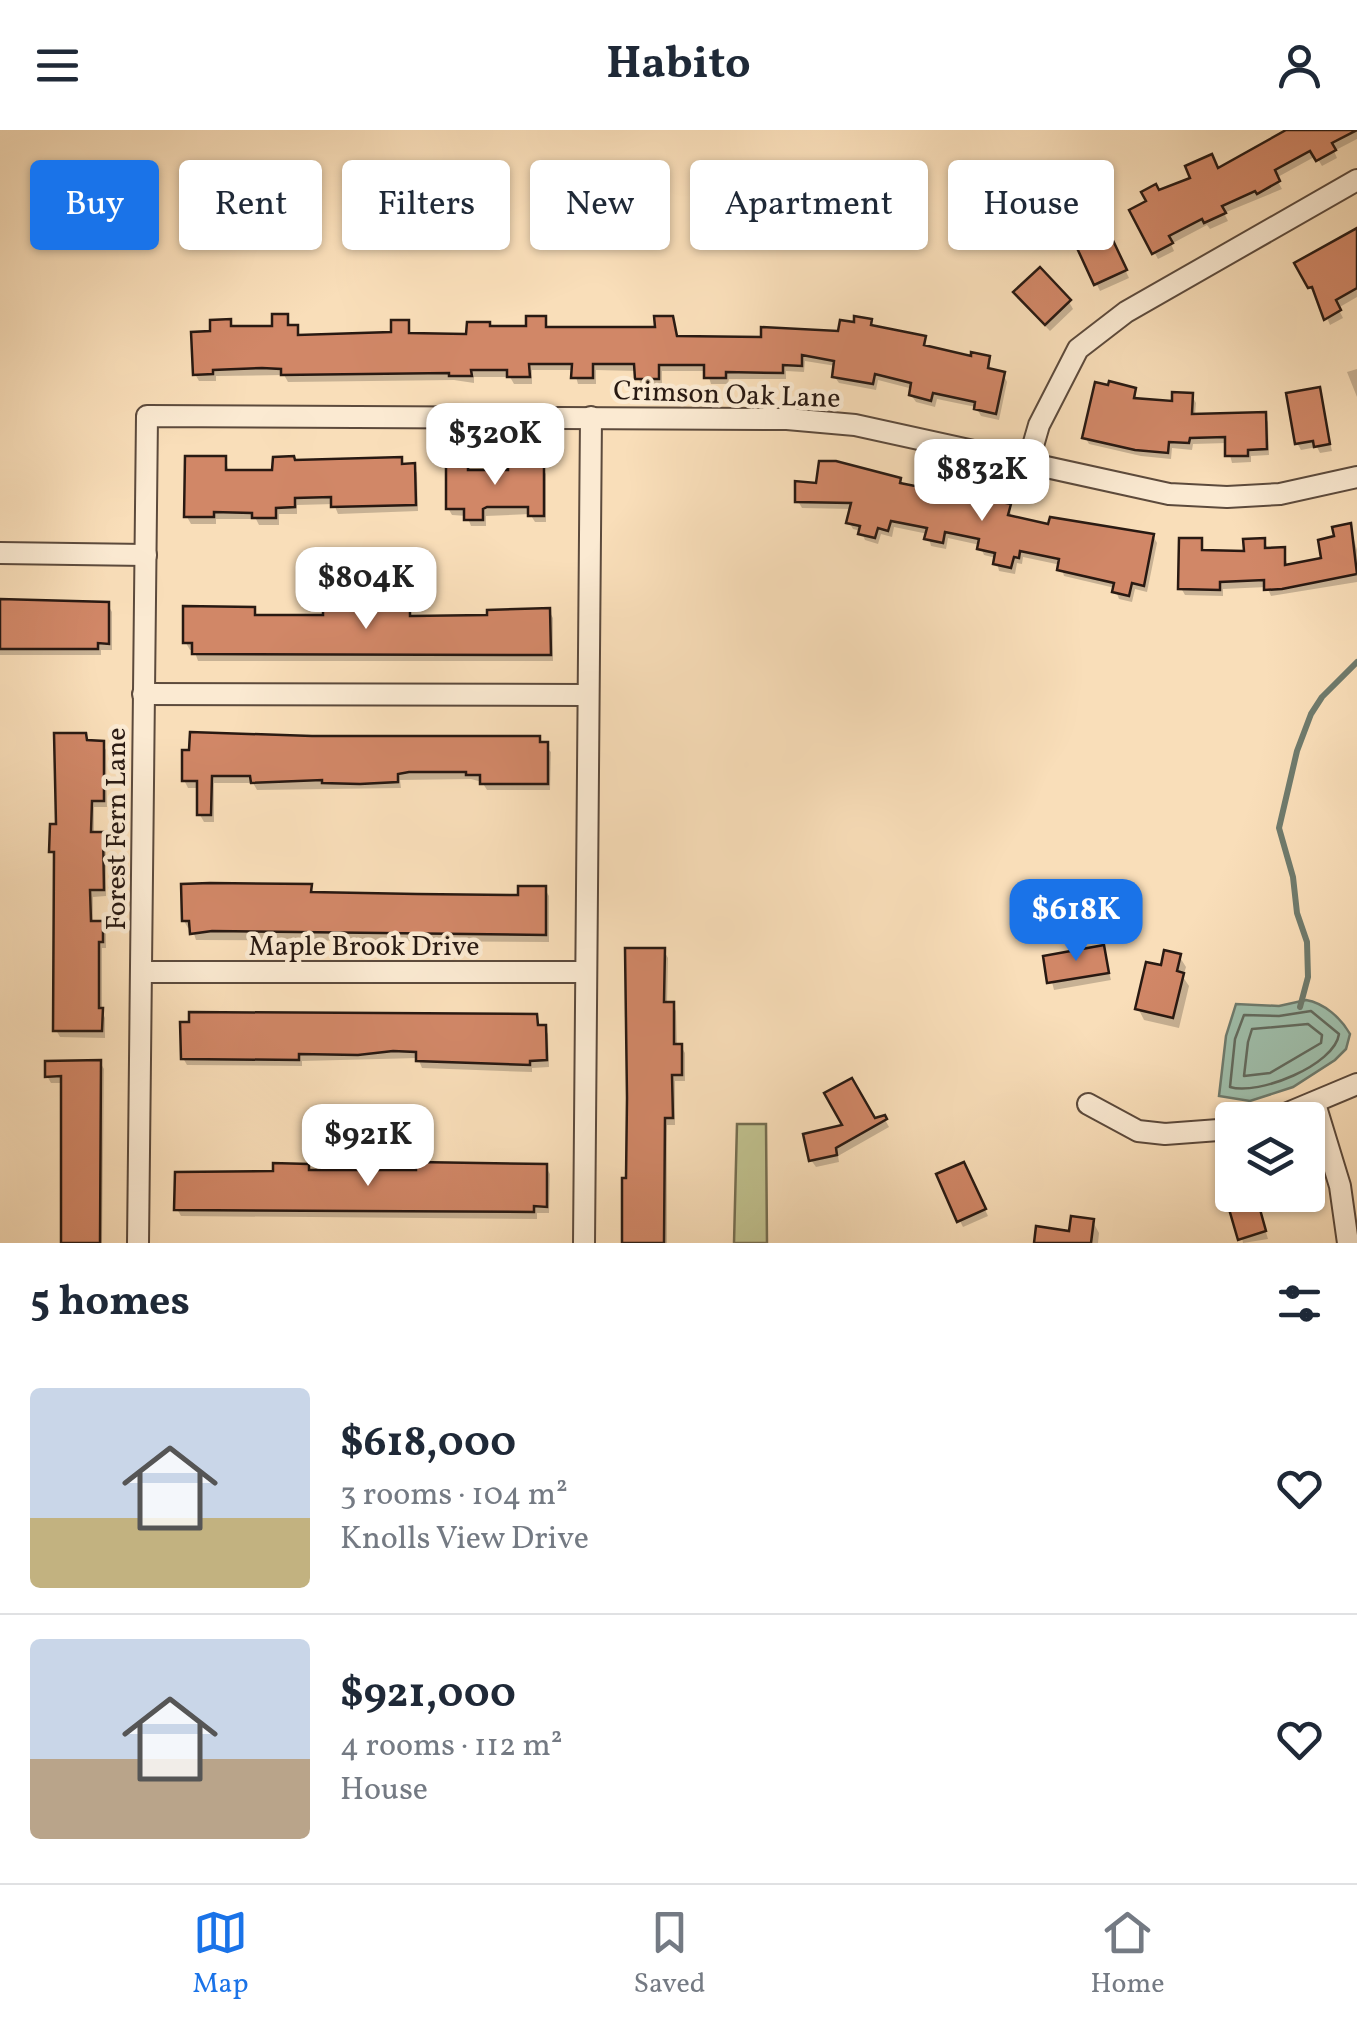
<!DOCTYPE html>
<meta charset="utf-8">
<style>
:root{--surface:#fff;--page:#f6f6f7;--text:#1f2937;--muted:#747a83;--line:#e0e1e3;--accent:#1a73e8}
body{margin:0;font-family:Vollkorn,serif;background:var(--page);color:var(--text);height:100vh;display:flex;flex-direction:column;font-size:38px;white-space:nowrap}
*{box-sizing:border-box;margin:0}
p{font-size:32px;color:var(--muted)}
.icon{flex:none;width:55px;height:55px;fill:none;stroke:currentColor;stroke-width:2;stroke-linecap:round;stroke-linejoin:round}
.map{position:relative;height:1113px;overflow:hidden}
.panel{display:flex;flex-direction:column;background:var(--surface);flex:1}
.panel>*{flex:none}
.hud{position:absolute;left:30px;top:30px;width:1298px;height:90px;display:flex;gap:20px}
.fabs{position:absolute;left:1215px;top:972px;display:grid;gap:20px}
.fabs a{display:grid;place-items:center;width:110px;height:110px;border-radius:10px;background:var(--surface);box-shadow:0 2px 8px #0004;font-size:50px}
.price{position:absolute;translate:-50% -85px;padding:0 22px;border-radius:20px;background:#fff;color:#222;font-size:32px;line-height:65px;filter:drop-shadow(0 2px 5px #0008)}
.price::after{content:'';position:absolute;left:50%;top:60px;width:30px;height:22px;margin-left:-15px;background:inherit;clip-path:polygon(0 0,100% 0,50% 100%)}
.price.on{background:var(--accent);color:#fff}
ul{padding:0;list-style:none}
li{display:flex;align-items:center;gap:30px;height:250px;padding:0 30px}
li+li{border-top:2px solid var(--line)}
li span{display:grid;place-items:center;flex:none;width:280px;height:200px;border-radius:10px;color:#555}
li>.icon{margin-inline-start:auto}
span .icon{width:120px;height:120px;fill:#fffc;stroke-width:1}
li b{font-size:42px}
h2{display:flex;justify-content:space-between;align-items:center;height:120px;padding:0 30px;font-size:42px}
.pill{padding:0 35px;border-radius:10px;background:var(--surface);box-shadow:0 2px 8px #0004;font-size:35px;line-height:90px}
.pill.on{background:var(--accent);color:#fff}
header{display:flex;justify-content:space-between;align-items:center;height:130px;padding:0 30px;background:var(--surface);font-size:45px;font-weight:700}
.menu{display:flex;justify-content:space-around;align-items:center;height:140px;border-top:2px solid var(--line);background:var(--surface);font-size:28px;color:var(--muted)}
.menu a{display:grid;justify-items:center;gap:5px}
.menu .on{color:var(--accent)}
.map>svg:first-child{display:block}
.green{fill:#c0c18e;stroke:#746d50;stroke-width:2.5}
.water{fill:#9fbda9;stroke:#6f7b6d;stroke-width:2.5}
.shadow{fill:#0003}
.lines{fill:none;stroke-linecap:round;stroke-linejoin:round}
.shore{stroke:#646b5e;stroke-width:2.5}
.stream{stroke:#6f7b6d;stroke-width:6}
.building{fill:#d18767;stroke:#281912;stroke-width:2.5}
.minor-casing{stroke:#5c4a3c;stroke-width:24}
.minor{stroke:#fbead2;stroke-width:20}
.labels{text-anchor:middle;stroke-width:9;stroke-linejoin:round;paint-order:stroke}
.street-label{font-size:28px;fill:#281912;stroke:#fbead2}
</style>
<header><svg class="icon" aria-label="menu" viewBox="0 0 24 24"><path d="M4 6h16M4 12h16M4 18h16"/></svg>Habito<svg class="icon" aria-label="person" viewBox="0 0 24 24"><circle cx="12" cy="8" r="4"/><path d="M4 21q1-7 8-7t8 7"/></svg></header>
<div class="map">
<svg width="1357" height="1113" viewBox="0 0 1357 1113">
<rect width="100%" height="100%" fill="#f9deb9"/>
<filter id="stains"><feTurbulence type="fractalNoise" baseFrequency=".002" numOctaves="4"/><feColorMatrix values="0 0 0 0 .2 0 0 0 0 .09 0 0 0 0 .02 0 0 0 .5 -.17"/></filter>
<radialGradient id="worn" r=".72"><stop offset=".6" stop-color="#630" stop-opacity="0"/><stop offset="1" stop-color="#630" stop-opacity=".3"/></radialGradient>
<polygon class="green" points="737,994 766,994 767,1113 734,1113"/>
<path class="water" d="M1306,870C1324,873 1341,888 1350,904L1346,919L1335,930L1293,957L1250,971L1219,966L1226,906L1236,874L1279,876Z"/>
<g class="shadow">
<polygon points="1291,0 1357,0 1357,9 1334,21 1337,28 1322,36 1316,26 1276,48 1282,59 1224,83 1228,91 1210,99 1207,95 1171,114 1174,121 1158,129 1132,81 1158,63 1218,41"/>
<polygon points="1357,100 1357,167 1338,178 1343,188 1330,195 1317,163 1314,164 1297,134"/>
<polygon points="1112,112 1129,148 1100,161 1080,119"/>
<polygon points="1021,170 1069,172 1073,179 1050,201"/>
<polygon points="287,187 291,198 296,198 301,207 393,205 407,193 411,205 469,207 491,199 529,199 544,188 548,200 657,200 671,189 678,208 763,209 841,203 870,191 874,198 924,209 928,219 972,229 988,229 991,242 1003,244 1007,252 999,290 981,286 976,277 937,269 935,277 916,272 911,265 913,259 878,250 876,260 839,253 834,246 836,236 805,231 804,242 786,241 786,249 729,249 728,254 711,254 707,241 662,241 662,255 641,256 637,241 596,240 596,254 578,254 574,240 532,240 532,254 514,254 510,247 474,247 474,253 454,250 288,252 284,245 216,246 216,251 199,251 195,244 230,192 234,198 275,198"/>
<polygon points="1357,239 1357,267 1347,242"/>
<polygon points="1134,260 1138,271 1174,274 1192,266 1196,273 1195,286 1264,285 1268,292 1269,325 1251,326 1251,332 1232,333 1227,313 1193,314 1192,320 1172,318 1171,329 1141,326 1089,314 1085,307"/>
<polygon points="1318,260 1332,321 1320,323 1317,317 1301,320 1297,313"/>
<polygon points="225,329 229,342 275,342 295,332 400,329 404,336 413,336 417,343 418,381 338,384 334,374 297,375 297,384 279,384 279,395 259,395 256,389 216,389 216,394 191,394 187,387"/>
<polygon points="467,331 471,343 511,343 529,331 532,337 542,337 546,344 546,392 535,392 530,384 486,386 486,396 471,396 467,386 452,385 448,378"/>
<polygon points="900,350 903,356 1009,377 1012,388 1050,397 1153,406 1157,413 1147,462 1135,459 1132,472 1119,469 1115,458 1064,446 1061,435 1023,427 1022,434 1017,433 1015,444 999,441 996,428 984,425 980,415 948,408 946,419 931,416 928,404 894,397 892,407 881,404 878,414 865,410 861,401 853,399 849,392 852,379 802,378 798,371 818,355"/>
<polygon points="1350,396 1357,420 1357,452 1271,466 1267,457 1223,459 1223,466 1185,465 1181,458 1201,410 1204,433 1204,417 1205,423 1246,423 1263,411 1268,418 1283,419 1288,437 1324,430"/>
<polygon points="0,471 108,475 112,482 112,520 101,520 101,525 0,525"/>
<polygon points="253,479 258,487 408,483 412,488 490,487 549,481 553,488 553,531 198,531 194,520 190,520 186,513"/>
<polygon points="85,605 89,613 102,613 106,620 107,677 94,677 94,704 102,704 106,711 106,766 93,767 93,794 101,794 106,801 106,818 102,818 102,881 105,888 105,908 60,907 56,900 56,730 52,722"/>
<polygon points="312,608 538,609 551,622 550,660 487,660 482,652 471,649 400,650 401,658 257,660 253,653 214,653 214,692 204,692 200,685 199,658 188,658 184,650"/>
<polygon points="310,756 315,765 520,768 545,759 549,766 549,812 196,810 192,798 188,798 184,791"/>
<polygon points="1103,818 1111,850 1054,860 1046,828"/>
<polygon points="664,821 668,828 667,874 672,874 676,881 677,916 681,916 685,923 685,951 675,951 675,995 667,995 667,1113 624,1113 624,1050 629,1050"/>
<polygon points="1179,826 1186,837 1183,847 1189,856 1179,898 1144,890 1138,878 1162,838"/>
<polygon points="536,886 540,897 544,897 548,904 549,937 532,938 532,942 422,938 418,928 302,931 302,936 187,935 183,928"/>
<polygon points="100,932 104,939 102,1113 63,1113 64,953 51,953 47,946"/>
<polygon points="884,988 889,997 838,1026 839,1032 816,1037 811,1030 846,997"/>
<polygon points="307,1036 311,1043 546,1037 550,1044 549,1083 537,1083 537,1089 181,1086 177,1079 275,1044"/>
<polygon points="967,1042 988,1086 963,1097 960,1091"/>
<polygon points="1234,1065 1255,1065 1268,1109 1243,1113"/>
<polygon points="1093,1092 1099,1103 1098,1113 1036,1113 1038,1099 1071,1104"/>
</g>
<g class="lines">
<g class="shore">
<path d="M1311,881L1339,904C1335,935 1258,966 1230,957L1235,909L1244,885L1279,886Z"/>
<polygon points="1308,894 1322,905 1321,913 1270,943 1244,946 1248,912 1252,899"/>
</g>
<polyline class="stream" points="1300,877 1308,847 1307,812 1297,783 1293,747 1279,698 1297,621 1311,584 1322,567 1357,532"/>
</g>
<g class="building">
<polygon points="1286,0 1357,0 1332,13 1336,20 1316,31 1310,21 1275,40 1280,51 1257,64 1255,61 1222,76 1226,83 1204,93 1202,89 1169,106 1173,113 1152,124 1129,80 1146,71 1141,62 1156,54 1159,60 1190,48 1185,36 1212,24 1218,38"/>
<polygon points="1357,98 1357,158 1336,170 1341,180 1324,190 1312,157 1308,158 1294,133"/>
<polygon points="1109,102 1127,140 1094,155 1077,118"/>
<polygon points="1040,137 1071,170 1045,195 1013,162"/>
<polygon points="272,184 288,184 288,195 298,195 298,205 391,202 391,190 409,190 409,203 466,204 467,192 490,192 490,196 526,196 526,186 546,186 546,197 655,197 654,186 673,186 677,206 761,207 761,197 838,201 840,190 854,192 854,186 872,189 871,195 926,206 924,215 971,226 971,222 990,226 988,238 1005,242 996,284 974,279 975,272 933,263 931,271 909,265 911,253 875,244 873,254 832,247 834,231 802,225 802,236 783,235 783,243 726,242 726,248 704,248 704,235 659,235 659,249 635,249 634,234 593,234 593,248 571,248 572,234 529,234 530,247 507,247 507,240 471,240 472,246 449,246 449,243 281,245 281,239 262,238 213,240 213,244 193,245 191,202 210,201 210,190 231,189 231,196 272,196"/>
<polygon points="1109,251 1136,258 1134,268 1172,271 1172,262 1193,263 1192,284 1266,282 1267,319 1248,320 1248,326 1225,326 1225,307 1190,308 1189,313 1169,312 1168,323 1135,320 1082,308 1095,252 1108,255"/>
<polygon points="1320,257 1330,314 1314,317 1313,311 1295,314 1286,263"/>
<polygon points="185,326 226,326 226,340 272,340 273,327 294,326 295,330 402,327 402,334 415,333 416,375 331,377 331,367 295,368 295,377 276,378 276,388 252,388 252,383 214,382 214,387 184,387"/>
<polygon points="446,328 468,329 468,340 508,340 508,329 530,329 530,335 544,335 544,386 528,386 528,377 487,377 483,379 483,390 464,390 464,379 446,379"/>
<polygon points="819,331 836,331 901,348 900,353 940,361 941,356 965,361 965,364 1011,374 1008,385 1048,394 1050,387 1154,404 1144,456 1132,453 1129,466 1112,462 1114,453 1057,440 1059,429 1020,421 1019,428 1014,427 1011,438 993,434 995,423 977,419 979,409 945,402 943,413 924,409 927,398 891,391 888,401 878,398 875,408 858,404 860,396 846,393 851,373 795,372 795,351 816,353"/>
<polygon points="1351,393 1357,444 1282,459 1264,460 1264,450 1220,452 1220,460 1178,459 1179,408 1202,408 1202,420 1244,421 1243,409 1265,408 1265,418 1285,417 1285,435 1321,428 1318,410 1334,406 1332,397"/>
<polygon points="0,469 109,472 109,514 98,513 98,519 0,519"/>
<polygon points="183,476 255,477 255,485 323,485 323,476 410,480 410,486 487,485 487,480 550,478 551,525 192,524 192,513 183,513"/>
<polygon points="190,602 312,606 540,606 540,612 548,612 548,654 480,654 480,645 466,645 466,642 409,642 398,644 398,652 360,654 322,653 322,650 251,653 250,646 212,646 211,685 197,685 197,651 182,651 182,620 189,620"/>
<polygon points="54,603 86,603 87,610 104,611 104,671 92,671 91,702 103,702 104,760 90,760 91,791 103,791 103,812 99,812 99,878 103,878 102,901 53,901 54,722 49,722 50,694 56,694"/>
<polygon points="210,753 312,754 311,762 417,764 518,765 518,756 546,756 546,805 212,801 190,804 189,791 182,791 181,754"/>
<polygon points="1104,815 1109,843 1047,853 1043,826"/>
<polygon points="625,818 665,818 664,872 674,872 674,914 682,914 682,945 672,945 673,988 665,988 664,1113 622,1113 622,1048 626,1048 627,968"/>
<polygon points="1164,820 1181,824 1177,841 1184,843 1173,888 1135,879 1146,832 1161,835"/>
<polygon points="189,882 537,884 538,895 546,895 547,930 530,931 530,935 416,931 416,922 393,921 358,925 299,924 299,930 181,929 180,892 189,892"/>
<polygon points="101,930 100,1113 61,1113 61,946 45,947 45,931"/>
<polygon points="852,948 875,988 885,985 887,989 836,1018 837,1025 809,1031 803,1004 842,995 824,963"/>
<polygon points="416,1032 547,1034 547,1077 534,1076 534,1082 174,1080 175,1042 273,1041 273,1033 309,1034 309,1040 416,1040"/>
<polygon points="964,1032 986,1079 957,1092 936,1044"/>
<polygon points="1231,1065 1256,1065 1266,1101 1238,1110 1229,1079 1235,1077"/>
<polygon points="1071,1086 1094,1089 1091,1113 1034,1113 1036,1096 1069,1101"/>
</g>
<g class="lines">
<defs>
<g id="minor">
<polyline points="1028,333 1039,295 1078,219 1126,182 1357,50"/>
<polyline points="0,423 146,425"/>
<polyline points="143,564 587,565"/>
<polyline points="142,842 586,842"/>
<polyline points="1088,974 1138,1001 1165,1004 1232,999"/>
<polyline points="1315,974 1340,1056 1348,1113"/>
<polyline points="1271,990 1357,954"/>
<polyline points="138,1113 147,286 787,289 855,295 1169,364 1227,367 1280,364 1357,347"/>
<polyline points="584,1113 591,287"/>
</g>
</defs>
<use href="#minor" class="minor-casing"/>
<use href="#minor" class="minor"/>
</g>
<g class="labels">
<g class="street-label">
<text transform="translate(727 263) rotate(2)" y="10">Crimson Oak Lane</text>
<text transform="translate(115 699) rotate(-90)" y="10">Forest Fern Lane</text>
<text x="364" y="825">Maple Brook Drive</text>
</g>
</g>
<rect width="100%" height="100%" filter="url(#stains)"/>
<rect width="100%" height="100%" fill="url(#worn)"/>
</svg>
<div class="fabs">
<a><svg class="icon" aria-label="layers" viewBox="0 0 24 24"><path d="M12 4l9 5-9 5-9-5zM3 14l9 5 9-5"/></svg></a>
</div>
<b class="price" style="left:495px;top:358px">$320K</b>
<b class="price" style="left:982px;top:394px">$832K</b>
<b class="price" style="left:366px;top:502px">$804K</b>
<b class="price on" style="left:1076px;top:834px">$618K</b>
<b class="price" style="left:368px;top:1059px">$921K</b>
<div class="hud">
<a class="pill on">Buy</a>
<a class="pill">Rent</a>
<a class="pill">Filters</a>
<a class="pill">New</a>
<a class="pill">Apartment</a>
<a class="pill">House</a>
</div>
</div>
<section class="panel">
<h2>5 homes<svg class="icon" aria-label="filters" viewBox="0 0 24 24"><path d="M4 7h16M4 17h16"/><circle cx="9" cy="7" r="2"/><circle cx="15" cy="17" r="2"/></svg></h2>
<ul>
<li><span style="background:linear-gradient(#c9d6e8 65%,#c2b280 0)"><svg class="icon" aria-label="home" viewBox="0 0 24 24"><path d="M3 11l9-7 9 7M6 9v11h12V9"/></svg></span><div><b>$618,000</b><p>3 rooms · 104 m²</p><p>Knolls View Drive</p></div><svg class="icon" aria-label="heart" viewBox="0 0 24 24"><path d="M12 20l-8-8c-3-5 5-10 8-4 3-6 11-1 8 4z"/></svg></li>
<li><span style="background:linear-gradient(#c9d6e8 60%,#b9a48a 0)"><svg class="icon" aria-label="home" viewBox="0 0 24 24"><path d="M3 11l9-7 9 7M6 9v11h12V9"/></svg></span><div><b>$921,000</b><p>4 rooms · 112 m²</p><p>House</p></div><svg class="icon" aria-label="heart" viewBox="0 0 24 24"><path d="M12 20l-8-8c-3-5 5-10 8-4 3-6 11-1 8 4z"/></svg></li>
</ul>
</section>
<nav class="menu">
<a class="on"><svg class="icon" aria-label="map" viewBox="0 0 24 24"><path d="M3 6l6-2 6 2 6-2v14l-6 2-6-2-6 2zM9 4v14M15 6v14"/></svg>Map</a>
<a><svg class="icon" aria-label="saved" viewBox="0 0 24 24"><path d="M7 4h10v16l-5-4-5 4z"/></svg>Saved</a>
<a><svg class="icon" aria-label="home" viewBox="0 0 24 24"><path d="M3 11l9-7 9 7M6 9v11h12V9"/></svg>Home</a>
</nav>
